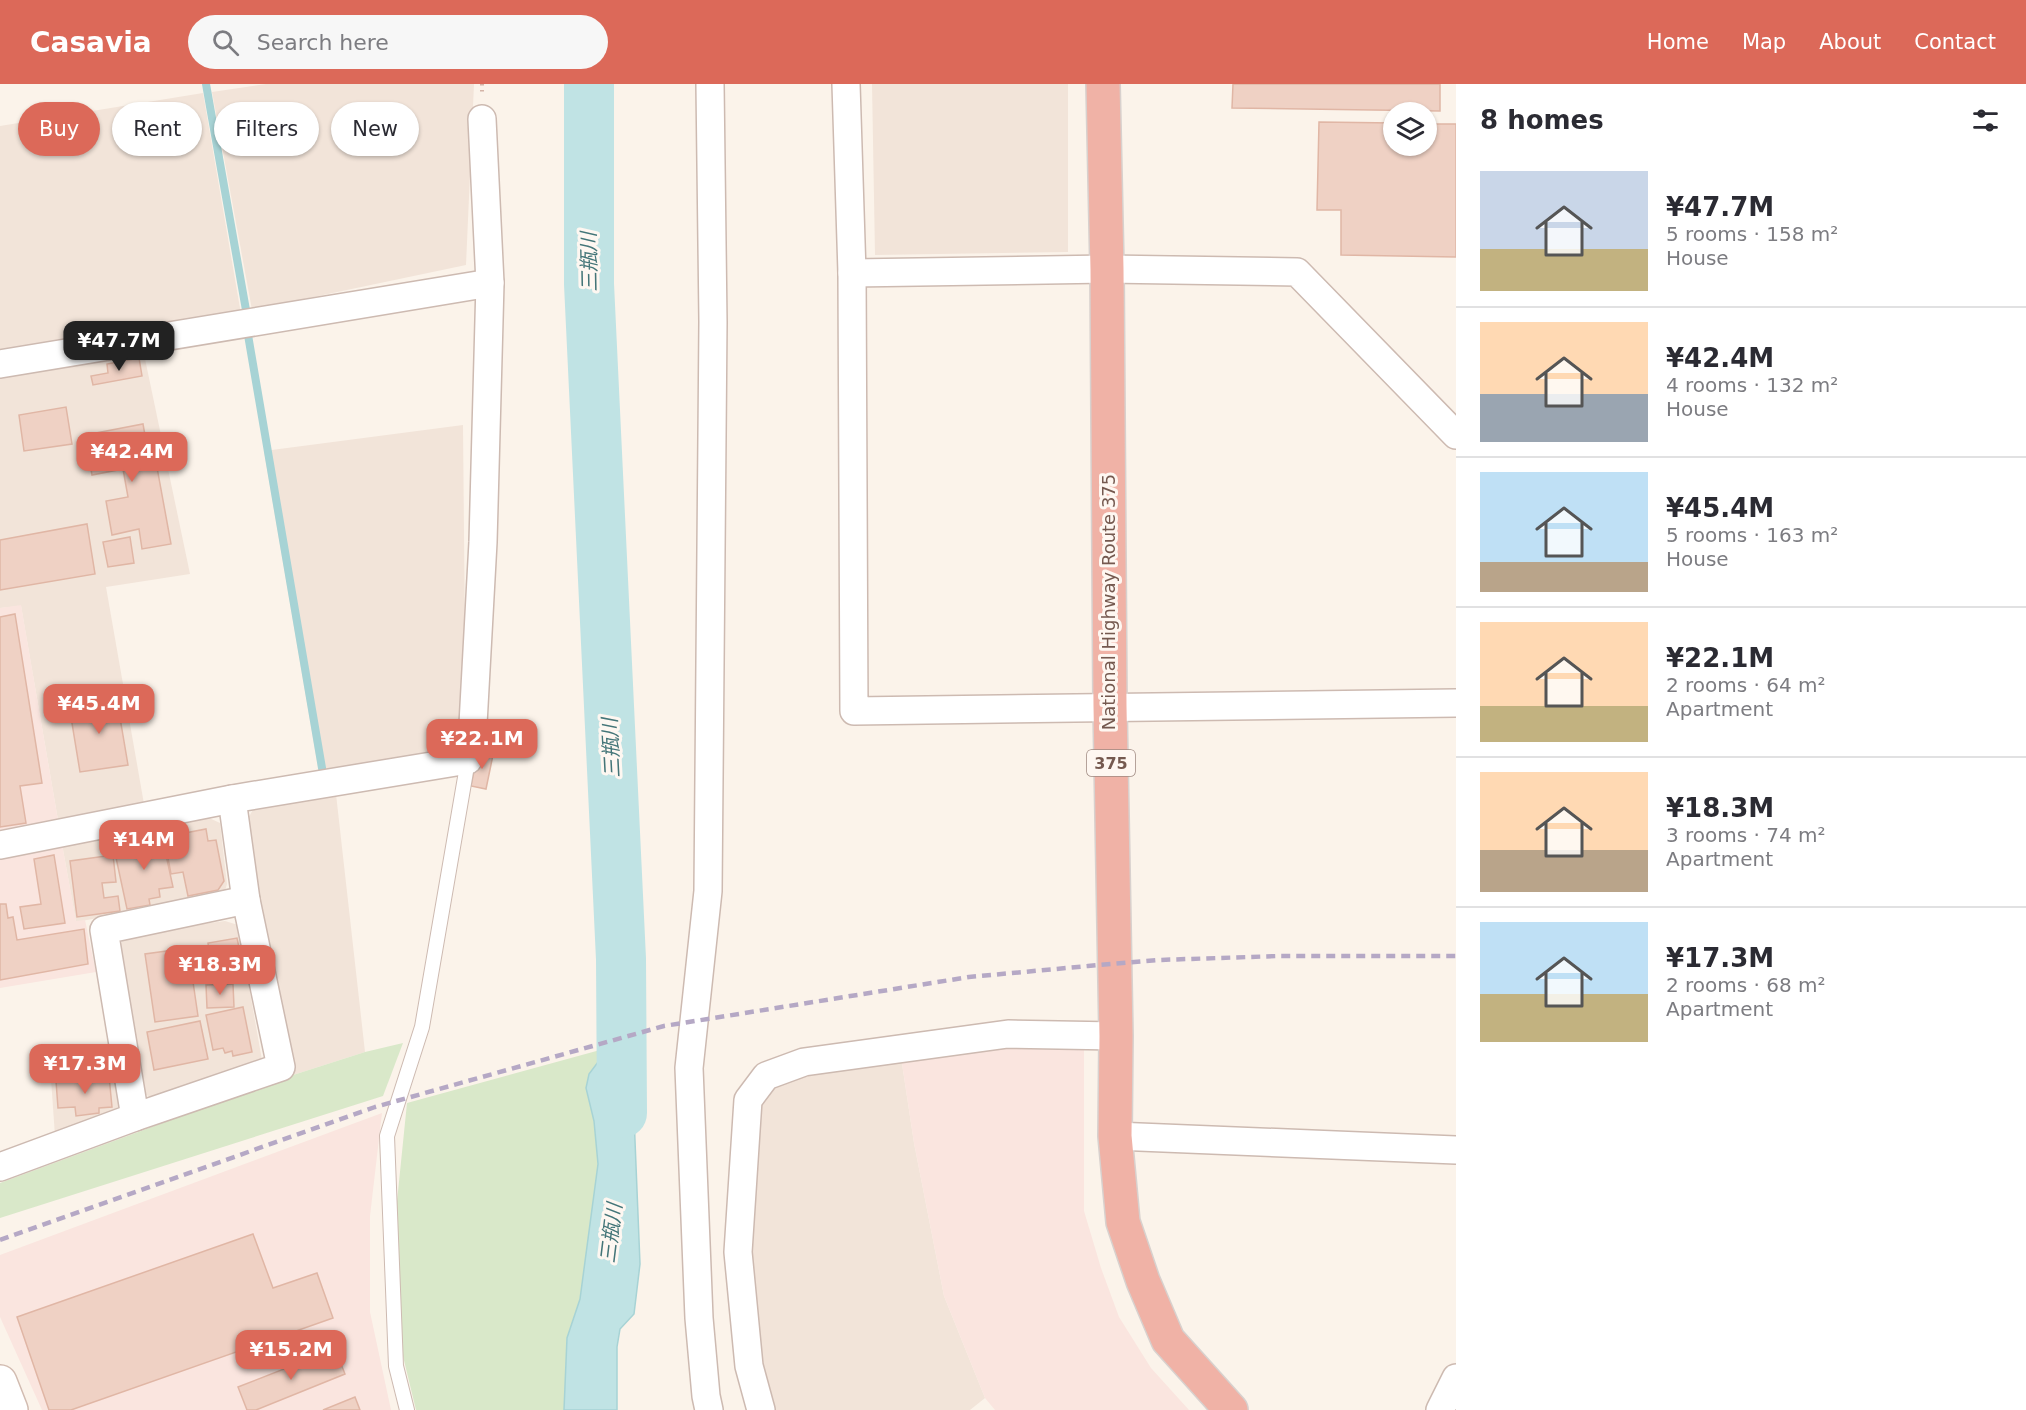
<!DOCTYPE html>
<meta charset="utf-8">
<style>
:root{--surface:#fff;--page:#f7f7f7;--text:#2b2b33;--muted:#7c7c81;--line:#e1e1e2;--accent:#dc6959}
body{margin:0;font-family:"DejaVu Sans","Noto Sans JP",sans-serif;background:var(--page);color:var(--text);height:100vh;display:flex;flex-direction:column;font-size:22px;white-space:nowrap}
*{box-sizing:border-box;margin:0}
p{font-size:20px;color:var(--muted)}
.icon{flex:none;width:33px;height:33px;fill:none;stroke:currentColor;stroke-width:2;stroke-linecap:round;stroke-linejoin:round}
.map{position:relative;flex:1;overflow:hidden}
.drawer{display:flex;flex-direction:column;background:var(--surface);width:570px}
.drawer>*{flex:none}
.hud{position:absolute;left:18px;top:18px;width:570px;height:54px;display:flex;gap:12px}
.tools{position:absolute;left:1383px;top:18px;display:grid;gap:12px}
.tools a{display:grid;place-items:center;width:54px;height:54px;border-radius:50%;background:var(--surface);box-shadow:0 2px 4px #0004;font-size:30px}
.price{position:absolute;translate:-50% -51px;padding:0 14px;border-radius:12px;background:var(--accent);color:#fff;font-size:20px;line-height:39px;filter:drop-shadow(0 2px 3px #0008)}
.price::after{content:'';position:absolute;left:50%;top:36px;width:18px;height:14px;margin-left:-9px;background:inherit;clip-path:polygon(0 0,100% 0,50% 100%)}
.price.on{background:#222;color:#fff}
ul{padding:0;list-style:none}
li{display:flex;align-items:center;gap:18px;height:150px;padding:0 24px}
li+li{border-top:2px solid var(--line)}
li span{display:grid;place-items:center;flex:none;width:168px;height:120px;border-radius:0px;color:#555}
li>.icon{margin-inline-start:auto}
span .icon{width:72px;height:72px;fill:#fffc;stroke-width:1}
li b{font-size:26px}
h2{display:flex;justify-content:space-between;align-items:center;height:72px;padding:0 24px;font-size:26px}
.chip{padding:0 21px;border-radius:27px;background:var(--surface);box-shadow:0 2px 4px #0004;font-size:21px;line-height:54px}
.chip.on{background:var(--accent);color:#fff}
header{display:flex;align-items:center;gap:36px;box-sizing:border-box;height:84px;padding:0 30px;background:var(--accent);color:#fff}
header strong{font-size:28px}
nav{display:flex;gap:33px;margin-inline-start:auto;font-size:21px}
.search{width:420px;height:54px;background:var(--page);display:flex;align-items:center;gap:15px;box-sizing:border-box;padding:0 21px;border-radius:33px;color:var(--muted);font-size:22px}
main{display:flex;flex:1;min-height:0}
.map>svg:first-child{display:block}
.residential{fill:#f2e4d9}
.commercial{fill:#fae5df}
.green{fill:#d9e8c9}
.water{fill:#c0e3e4;stroke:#a7d3d5;stroke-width:1.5}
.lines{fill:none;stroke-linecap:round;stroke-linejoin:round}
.stream{stroke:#a7d3d5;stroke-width:8}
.river{stroke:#c0e3e4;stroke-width:50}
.building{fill:#efd1c4;stroke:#e0b6a5;stroke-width:1.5}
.lane-casing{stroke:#cdbab1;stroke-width:16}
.street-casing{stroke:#cdbab1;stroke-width:30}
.secondary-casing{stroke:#d2bcb1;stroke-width:36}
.highway-casing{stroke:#d8d1ce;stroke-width:36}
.path{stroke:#d4b4a7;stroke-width:4;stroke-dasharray:1.5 4.5;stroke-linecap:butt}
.lane{stroke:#fff;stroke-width:14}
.street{stroke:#fff;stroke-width:27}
.secondary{stroke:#fff;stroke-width:33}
.highway{stroke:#f0b2a6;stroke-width:33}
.rail{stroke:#b5a8c5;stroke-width:4.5;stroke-dasharray:9 6;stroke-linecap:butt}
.labels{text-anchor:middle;stroke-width:6;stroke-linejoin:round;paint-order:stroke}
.shield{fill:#fef7f1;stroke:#9e8880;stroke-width:1.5}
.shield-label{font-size:16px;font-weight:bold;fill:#75594f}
.street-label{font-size:18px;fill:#75594f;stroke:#fef7f1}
.water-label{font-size:20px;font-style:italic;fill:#437578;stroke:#fef7f1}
</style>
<header>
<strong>Casavia</strong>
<div class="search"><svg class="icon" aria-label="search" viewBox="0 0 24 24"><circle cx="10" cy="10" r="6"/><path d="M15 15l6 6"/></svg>Search here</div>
<nav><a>Home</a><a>Map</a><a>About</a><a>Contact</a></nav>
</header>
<main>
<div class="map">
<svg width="1456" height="1326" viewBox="0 0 1456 1326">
<rect width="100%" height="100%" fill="#fbf3ea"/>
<!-- residential -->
<g class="residential">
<polygon points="266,0 474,0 466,181 252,226 212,8"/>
<polygon points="872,0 1068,0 1068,168 875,171"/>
<polygon points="203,9 241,230 0,270 0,42"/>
<polygon points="144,270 190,490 106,503 144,720 58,736 21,522 0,524 0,293"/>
<polygon points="463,341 466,664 319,689 264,367"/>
<polygon points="336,710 365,968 290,992 246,738 255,722"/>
<polygon points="207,733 220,739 227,800 224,811 76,838 62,760"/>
<polygon points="225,837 238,841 262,976 157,1016 142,1009 118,867 125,850"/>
<polygon points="901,973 914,1059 944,1212 985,1314 970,1326 769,1326 745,1166 760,1012 777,996"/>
<polygon points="114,987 120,1019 114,1030 55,1052 51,995"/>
</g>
<!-- commercial -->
<g class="commercial">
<polygon points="21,521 58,736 0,746 0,524"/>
<polygon points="62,760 76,837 85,836 96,888 0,904 0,771"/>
<polygon points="1040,959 1084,964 1084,1127 1101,1184 1119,1233 1151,1284 1189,1326 995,1326 985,1314 944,1212 914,1059 901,973"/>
<polygon points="382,1029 370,1132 370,1228 391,1326 42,1326 0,1233 0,1171"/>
</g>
<!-- green -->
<g class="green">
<polygon points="403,959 383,1012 0,1134 0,1099 290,992 365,968"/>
<polygon points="611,963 609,973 598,978 586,1004 594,1037 598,1080 580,1215 567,1254 564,1326 416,1326 401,1264 395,1137 407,1019"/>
</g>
<!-- water -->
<polygon class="water" points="631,958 640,1180 634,1230 620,1245 617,1263 617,1326 564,1326 567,1254 580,1215 598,1080 594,1037 586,1004 589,990 598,978 609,973 611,963"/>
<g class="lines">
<!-- stream -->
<g class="stream">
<polyline points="206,0 246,226"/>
<polyline points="248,251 322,684"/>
</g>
<!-- river -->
<polyline class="river" points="589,0 589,200 621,875 622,1029"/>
</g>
<!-- building -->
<g class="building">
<polygon points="1233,0 1440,0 1440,27 1232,24"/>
<polygon points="1319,38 1394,39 1394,62 1426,62 1426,40 1456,40 1456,173 1341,171 1341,126 1317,126"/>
<polygon points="139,274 142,292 93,301 91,292 108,289 107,280"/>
<polygon points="66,323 72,360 24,367 19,331"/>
<polygon points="143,340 146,357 152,356 171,460 142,465 139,445 112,451 106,417 128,413 123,385 92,391 85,351"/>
<polygon points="87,440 95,490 0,506 0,456"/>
<polygon points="130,453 134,479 108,483 103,458"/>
<polygon points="15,530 42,699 20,702 26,739 0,743 0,533"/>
<polygon points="116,610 128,681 80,688 70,627 88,624 87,614"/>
<polygon points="478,668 493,671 486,705 471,702"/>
<polygon points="206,745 208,757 216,756 224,797 218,806 188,812 183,788 171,790 164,753"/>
<polygon points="161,748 173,803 159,805 160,813 149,815 150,821 127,825 115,769 136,764 134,754"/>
<polygon points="54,771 65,839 24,845 20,823 41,820 34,775"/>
<polygon points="113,771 116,798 102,799 104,814 118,812 120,827 77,833 70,777"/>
<polygon points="0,820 6,820 8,834 13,833 17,856 84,845 88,880 0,896"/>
<polygon points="237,854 244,887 201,895 196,869 209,867 208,859"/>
<polygon points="188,864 198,932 155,938 145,870"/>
<polygon points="233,900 234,923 207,924 206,901"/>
<polygon points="243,923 252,968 233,972 232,967 225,969 223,964 213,966 206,931"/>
<polygon points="200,937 208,975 154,986 147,948"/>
<polygon points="109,992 112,1023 99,1024 99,1029 76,1032 75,1023 58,1024 56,997"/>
<polygon points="253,1150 273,1204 317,1189 333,1234 71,1326 49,1326 17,1233"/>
<polygon points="335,1265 345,1290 256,1326 247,1326 238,1303"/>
<polygon points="355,1313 360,1326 323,1326"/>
</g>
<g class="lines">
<!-- lane casing -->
<g class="lane-casing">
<polyline id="lane" points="407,1326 396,1282 387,1052 422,943 468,676"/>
</g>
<!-- street casing -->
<g class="street-casing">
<g id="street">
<polyline points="846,0 852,189 854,627 1456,619"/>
<polyline points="852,189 1107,185 1297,188 1456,351"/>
<polyline points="0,280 490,199"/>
<polyline points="0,761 232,715 468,676 473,640 483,458 490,199 482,35"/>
<polyline points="135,1033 104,846 246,816"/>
<polyline points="1115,1052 1456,1066"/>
<polyline points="0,1083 135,1033 281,983 246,816 232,715"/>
<polyline points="709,1326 706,1312 699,1234 689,984 708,807 713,238 710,0"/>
<polyline points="761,1326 749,1282 738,1168 748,1016 766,992 804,978 1008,950 1116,952"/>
<polyline points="1440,1326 1456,1294"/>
</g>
</g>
<!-- secondary casing -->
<g class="secondary-casing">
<polyline id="secondary" points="0,1298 11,1326"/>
</g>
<!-- highway casing -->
<g class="highway-casing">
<polyline id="highway" points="1103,0 1107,185 1110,622 1116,952 1115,1052 1123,1138 1143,1197 1168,1256 1231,1326"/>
</g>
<!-- path -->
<polyline class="path" points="482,0 482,11"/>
<!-- lane -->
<use href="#lane" class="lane"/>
<!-- street -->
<use href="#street" class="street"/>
<!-- secondary -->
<use href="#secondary" class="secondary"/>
<!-- highway -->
<use href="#highway" class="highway"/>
<!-- rail -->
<polyline class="rail" points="0,1156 375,1023 664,942 969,893 1088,882 1159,876 1279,872 1456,872"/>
</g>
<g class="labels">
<!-- shield labels -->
<rect class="shield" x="1087" y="666" width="48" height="26" rx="4.5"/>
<g class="shield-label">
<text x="1111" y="685">375</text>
</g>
<!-- street labels -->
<g class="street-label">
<text transform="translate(1109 518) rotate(-90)" y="6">National Highway Route 375</text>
</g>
<!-- water labels -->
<g class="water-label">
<text transform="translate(589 178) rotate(-91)" y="7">三瓶川</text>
<text transform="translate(611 664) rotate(-93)" y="7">三瓶川</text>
<text transform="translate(611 1149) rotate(-83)" y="7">三瓶川</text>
</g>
</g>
</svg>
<div class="tools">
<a><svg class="icon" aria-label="layers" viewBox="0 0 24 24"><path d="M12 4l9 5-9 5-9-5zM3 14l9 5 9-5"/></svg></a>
</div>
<b class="price on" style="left:119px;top:288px">¥47.7M</b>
<b class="price" style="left:132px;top:399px">¥42.4M</b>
<b class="price" style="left:99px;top:651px">¥45.4M</b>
<b class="price" style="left:482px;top:686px">¥22.1M</b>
<b class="price" style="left:144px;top:787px">¥14M</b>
<b class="price" style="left:220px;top:912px">¥18.3M</b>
<b class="price" style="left:85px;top:1011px">¥17.3M</b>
<b class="price" style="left:291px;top:1297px">¥15.2M</b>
<div class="hud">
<a class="chip on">Buy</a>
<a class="chip">Rent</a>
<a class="chip">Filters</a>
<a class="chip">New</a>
</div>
</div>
<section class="drawer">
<h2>8 homes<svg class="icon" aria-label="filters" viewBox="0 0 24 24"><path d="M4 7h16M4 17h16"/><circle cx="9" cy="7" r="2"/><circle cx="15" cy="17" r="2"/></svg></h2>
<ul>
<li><span style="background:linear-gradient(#c9d6e8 65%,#c2b280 0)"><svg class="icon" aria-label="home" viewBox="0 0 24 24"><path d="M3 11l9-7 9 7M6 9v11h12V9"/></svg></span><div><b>¥47.7M</b><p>5 rooms · 158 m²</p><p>House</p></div></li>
<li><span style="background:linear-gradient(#ffd9b3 60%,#9aa5b1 0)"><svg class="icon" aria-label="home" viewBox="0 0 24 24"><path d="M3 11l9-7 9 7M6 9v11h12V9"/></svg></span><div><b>¥42.4M</b><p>4 rooms · 132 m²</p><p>House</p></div></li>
<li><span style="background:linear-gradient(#bfe0f5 75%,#b9a48a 0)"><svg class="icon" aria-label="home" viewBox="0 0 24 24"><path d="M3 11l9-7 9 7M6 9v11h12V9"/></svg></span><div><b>¥45.4M</b><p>5 rooms · 163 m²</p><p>House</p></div></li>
<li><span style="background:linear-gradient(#ffd9b3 70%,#c2b280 0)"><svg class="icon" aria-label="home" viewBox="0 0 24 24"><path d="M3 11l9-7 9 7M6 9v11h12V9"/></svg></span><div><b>¥22.1M</b><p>2 rooms · 64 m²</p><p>Apartment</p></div></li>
<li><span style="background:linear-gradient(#ffd9b3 65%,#b9a48a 0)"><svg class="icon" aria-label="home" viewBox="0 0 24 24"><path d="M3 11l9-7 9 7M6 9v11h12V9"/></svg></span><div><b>¥18.3M</b><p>3 rooms · 74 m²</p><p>Apartment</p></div></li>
<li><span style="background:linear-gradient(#bfe0f5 60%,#c2b280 0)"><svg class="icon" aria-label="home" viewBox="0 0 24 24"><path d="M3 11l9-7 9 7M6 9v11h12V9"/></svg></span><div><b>¥17.3M</b><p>2 rooms · 68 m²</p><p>Apartment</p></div></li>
</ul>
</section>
</main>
